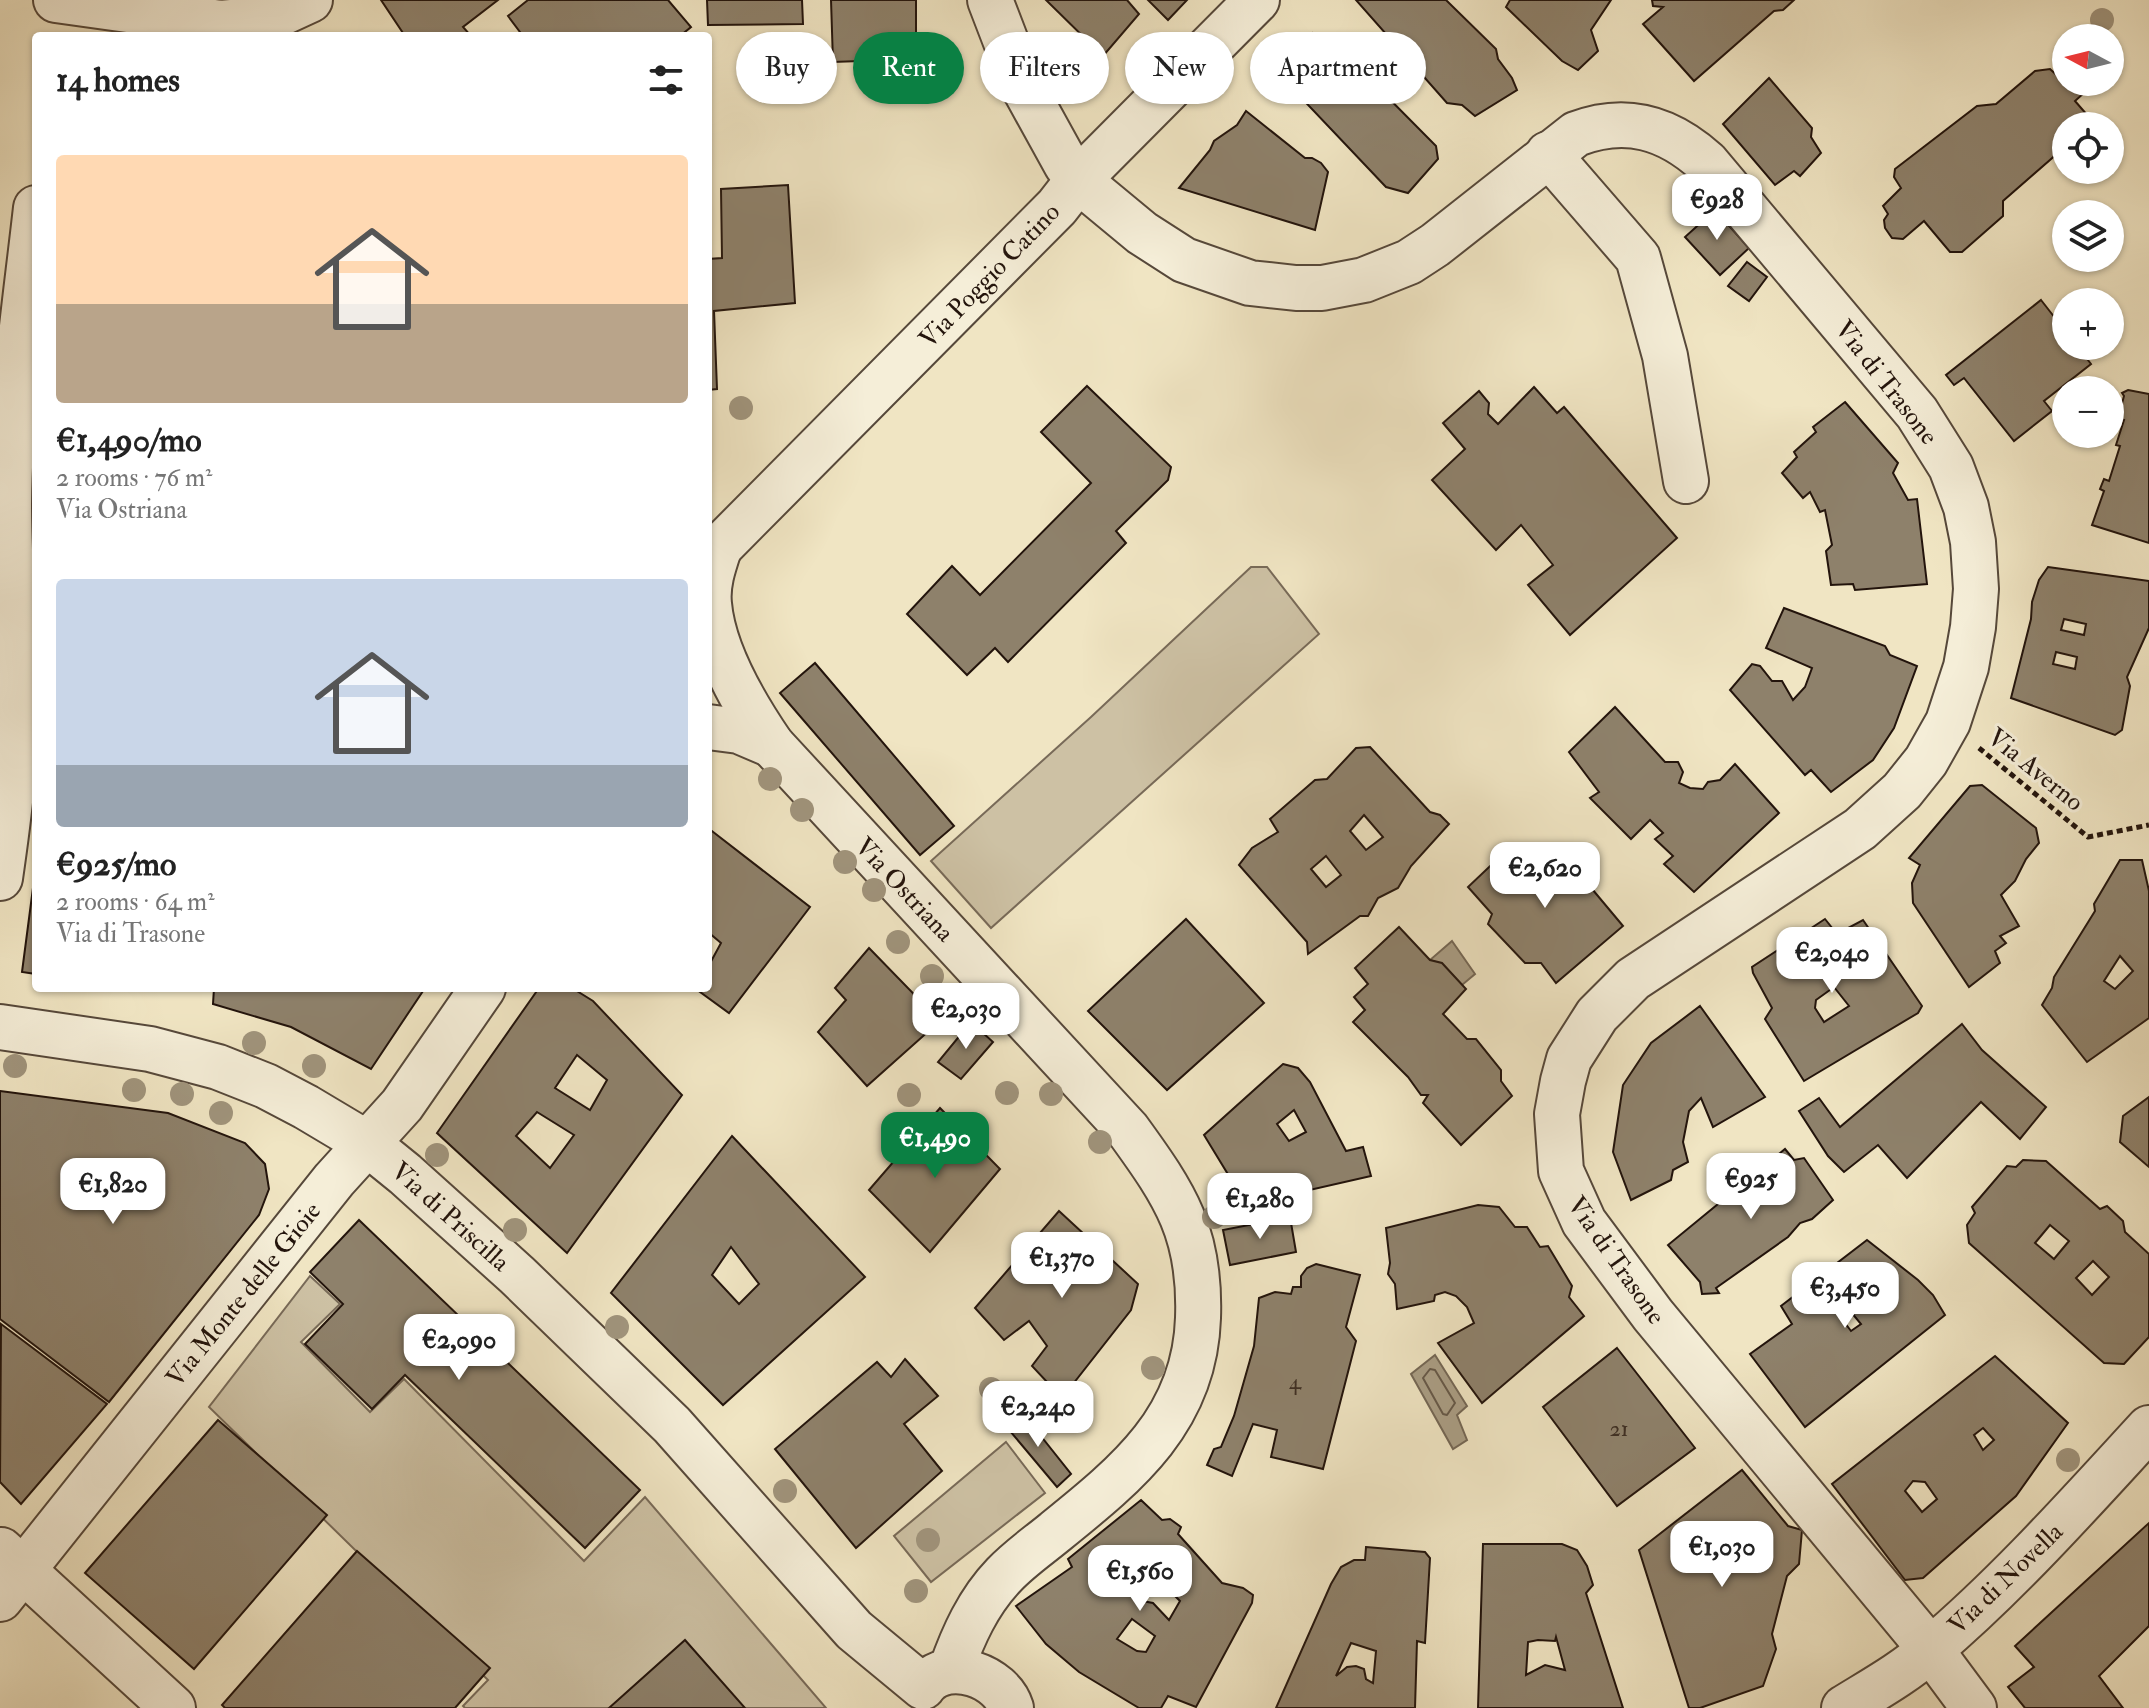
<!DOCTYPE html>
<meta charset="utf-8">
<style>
:root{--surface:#fff;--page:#f2f2f2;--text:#222;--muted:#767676;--accent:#0b8043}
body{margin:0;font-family:"IM FELL Double Pica",serif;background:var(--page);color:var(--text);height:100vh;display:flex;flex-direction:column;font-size:30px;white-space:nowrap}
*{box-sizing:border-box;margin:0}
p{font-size:26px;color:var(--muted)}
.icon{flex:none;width:44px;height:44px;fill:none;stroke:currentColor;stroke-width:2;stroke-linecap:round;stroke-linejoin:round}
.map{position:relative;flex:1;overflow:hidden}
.drawer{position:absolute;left:32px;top:32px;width:680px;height:960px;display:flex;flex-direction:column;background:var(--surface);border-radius:8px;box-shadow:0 2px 6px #0004}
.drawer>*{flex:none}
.top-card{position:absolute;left:736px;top:32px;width:760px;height:72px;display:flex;gap:16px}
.needle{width:52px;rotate:277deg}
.buttons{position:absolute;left:2052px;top:24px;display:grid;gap:16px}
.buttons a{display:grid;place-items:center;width:72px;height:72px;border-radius:50%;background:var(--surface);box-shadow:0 2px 6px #0004;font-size:40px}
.price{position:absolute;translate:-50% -68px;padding:0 18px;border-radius:16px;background:#fff;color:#222;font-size:26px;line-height:52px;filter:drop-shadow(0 2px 4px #0008)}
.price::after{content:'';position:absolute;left:50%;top:48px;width:24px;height:18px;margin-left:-12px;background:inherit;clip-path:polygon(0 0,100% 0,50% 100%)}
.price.selected{background:var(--accent);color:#fff}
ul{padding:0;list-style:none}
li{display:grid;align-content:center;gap:16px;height:424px;padding:0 24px}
li span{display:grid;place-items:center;height:248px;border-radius:8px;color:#555}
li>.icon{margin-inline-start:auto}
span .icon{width:144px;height:144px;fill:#fffc;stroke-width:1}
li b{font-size:34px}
h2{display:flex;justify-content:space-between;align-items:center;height:96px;padding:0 24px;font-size:34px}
.tag{padding:0 28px;border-radius:36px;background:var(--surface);box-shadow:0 2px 6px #0004;font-size:28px;line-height:72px}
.tag.selected{background:var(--accent);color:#fff}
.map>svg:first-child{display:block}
.green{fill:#cdc1a4;stroke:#786a58;stroke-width:2}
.water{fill:#aa9e85;stroke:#746755;stroke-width:2}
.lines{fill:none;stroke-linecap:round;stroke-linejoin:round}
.shore{stroke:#665948;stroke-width:2}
.building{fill:#8e816b;stroke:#23140c;stroke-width:2;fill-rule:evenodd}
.minor-casing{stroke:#56483a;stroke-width:48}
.path{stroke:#23140c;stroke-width:5;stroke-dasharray:6 4;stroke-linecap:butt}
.minor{stroke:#f5eed8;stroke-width:44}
.tree{fill:#a0947c}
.labels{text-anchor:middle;stroke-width:6;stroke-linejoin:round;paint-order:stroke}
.number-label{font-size:22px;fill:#3e2f24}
.street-label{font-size:26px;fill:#23140c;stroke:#f5eed8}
</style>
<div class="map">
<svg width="2149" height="1708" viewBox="0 0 2149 1708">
<rect width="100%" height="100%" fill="#f0e5c3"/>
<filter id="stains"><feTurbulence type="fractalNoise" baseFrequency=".0025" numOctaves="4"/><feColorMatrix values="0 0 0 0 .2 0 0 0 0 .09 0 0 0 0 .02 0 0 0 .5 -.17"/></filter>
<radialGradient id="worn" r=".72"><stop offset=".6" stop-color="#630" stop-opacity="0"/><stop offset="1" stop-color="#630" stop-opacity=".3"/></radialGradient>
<!-- green -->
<g class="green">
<polygon points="1251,567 1267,567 1319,634 991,928 931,861 1091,717"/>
<polygon points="310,1276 340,1304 301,1342 370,1412 404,1379 584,1561 645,1497 826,1708 465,1708 463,1706 488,1680 209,1407"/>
<polygon points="1006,1442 1045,1493 931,1582 894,1536"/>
</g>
<!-- water -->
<g class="water">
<polygon points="1452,941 1475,974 1462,985 1442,964 1430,960"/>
<polygon points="1435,1355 1467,1406 1457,1415 1467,1440 1453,1449 1411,1374"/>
</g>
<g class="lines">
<!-- shore -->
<polygon class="shore" points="1430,1369 1435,1370 1455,1403 1447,1415 1443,1414 1423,1378"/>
</g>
<!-- building -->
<g class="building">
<polygon points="381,0 498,0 463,27 471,36 405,36"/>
<polygon points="528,0 668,0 691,27 680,36 523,36 508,16"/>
<polygon points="707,0 802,0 803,24 708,25"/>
<polygon points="831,0 916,0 916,59 833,62"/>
<polygon points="1046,0 1127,0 1139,14 1103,56"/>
<polygon points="1148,0 1187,0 1168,20"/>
<polygon points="1356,0 1446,0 1496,49 1498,59 1512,78 1517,90 1475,116 1462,105 1447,103"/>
<polygon points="1510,0 1611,0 1591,30 1598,51 1578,70 1562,61 1506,7"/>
<polygon points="1652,0 1794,0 1783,10 1774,11 1694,81 1643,24 1663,7 1653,6"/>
<polygon points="1313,33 1328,37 1436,146 1438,159 1408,193 1386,187 1291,87 1281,69"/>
<polygon points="2050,69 2062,80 2066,77 2066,82 2096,82 2075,101 2088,116 2095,116 2094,122 2089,126 2066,126 2066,146 2003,201 2003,216 1962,252 1950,252 1924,221 1903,239 1892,238 1885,228 1884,220 1888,214 1883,206 1901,188 1894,177 1895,169 1977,106 1996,104 2035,71"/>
<polygon points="1769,78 1812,128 1811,137 1821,153 1800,176 1794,171 1775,185 1723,124"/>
<polygon points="1246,111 1305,158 1312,158 1321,163 1328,172 1315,230 1179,188 1210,150 1214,141 1237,125"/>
<polygon points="788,185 795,303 714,311 717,389 708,390 708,259 722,258 721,189"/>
<polygon points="1715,210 1749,248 1720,275 1685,237"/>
<polygon points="1747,262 1767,277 1749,301 1728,286"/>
<polygon points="2041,300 2066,332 2066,346 2077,346 2091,364 2044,401 2052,411 2014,441 1964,378 1954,385 1946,375"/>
<polygon points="1087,386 1171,467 1168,480 1116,531 1126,543 1008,662 995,648 967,675 907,614 952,566 980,595 1091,483 1041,432"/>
<polygon points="1534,387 1557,413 1564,407 1677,538 1570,635 1528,585 1553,565 1521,525 1496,550 1432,480 1465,449 1443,423 1479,391 1489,403 1488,414 1498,424"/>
<polygon points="2128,390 2149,394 2149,543 2092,525 2104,491 2100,489 2104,479 2109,481 2120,446 2116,445 2124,420 2118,418 2124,396 2122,393"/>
<polygon points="1845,402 1898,463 1893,473 1908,500 1917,499 1927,584 1855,590 1853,584 1831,585 1826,551 1832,545 1825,510 1820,512 1810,492 1803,498 1782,473 1797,457 1794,452 1816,432 1813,427"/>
<path d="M2048,567l101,14v47l-22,49 3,9 -8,44 -7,5 -104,-37 20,-79 1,-17 7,-22zM2064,619l22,5 -2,11 -23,-5zM2056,652l21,5 -2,12 -22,-5z"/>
<polygon points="1784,608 1885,646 1890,655 1917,666 1894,728 1873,760 1831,792 1811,770 1805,775 1730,690 1752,664 1760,666 1772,681 1782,681 1793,700 1805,687 1812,668 1766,648"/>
<polygon points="815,663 954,826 920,855 780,693"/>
<polygon points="1615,707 1665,762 1678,762 1683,772 1679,783 1690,788 1703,789 1708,782 1720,780 1735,764 1779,813 1694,892 1664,864 1673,856 1655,839 1663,833 1650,820 1631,839 1590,798 1599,792 1569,752"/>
<path d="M1370,747l60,65 10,3 9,9 -38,42 -13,22 -20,10 -10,18h-8l-52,38 -1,-12 -68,-77 13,-17 26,-16 -8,-13 45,-39 12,-1 29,-31zM1364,815l19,22 -17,13 -16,-19zM1326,856l15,19 -15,12 -15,-18z"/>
<polygon points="1982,785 2036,828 2039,843 2026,859 2015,881 2001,895 2019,926 2000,936 2006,943 1995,951 2000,963 1969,987 1913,903 1912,883 1920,865 1909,858 1970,786"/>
<polygon points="708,828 810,907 729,1013 696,989 708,988 708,967 721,943 708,932"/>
<polygon points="1542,846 1557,847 1623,926 1556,983 1541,963 1525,963 1488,924 1492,914 1468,887 1506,851 1516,852 1527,860"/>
<path d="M2120,860h22l7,31v127l-62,44 -45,-57 10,-17 2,-11 41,-66 -1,-7zM2120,956l13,15 -18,18 -11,-8z"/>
<polygon points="36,865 36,974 22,972"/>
<polygon points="1186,919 1264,1003 1167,1090 1088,1011"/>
<path d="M1825,919l12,15 26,-14 59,86 -4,7 -114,68 -39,-62 7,-11 -19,-35 -1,-6zM1834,987l15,19 -25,16 -9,-14 1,-8z"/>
<polygon points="1399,927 1430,960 1442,963 1466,989 1443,1014 1467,1039 1476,1039 1501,1070 1501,1081 1512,1096 1461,1145 1423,1103 1428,1095 1421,1095 1408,1077 1353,1022 1365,1010 1354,997 1368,984 1355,968"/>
<polygon points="869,948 940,1021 867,1086 818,1032 846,1000 835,988"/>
<polygon points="214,988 425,988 371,1069 291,1027 213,1004"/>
<path d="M539,988h33l21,13 89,94 -115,158 -130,-120zM577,1055l30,25 -17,30 -35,-22zM537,1112l37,23 -24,33 -34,-32z"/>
<polygon points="1700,1006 1765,1097 1713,1127 1701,1098 1689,1111 1683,1142 1688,1162 1673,1170 1671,1180 1631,1200 1613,1152 1623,1085 1651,1043"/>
<polygon points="971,1022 993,1042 961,1079 938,1062"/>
<polygon points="1962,1024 1982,1050 2046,1107 2020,1139 1981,1102 1907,1178 1878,1145 1844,1172 1828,1156 1799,1111 1819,1098 1840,1127"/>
<path d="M1283,1064l15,4 12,14 36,69 17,-4 8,29 -132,30 -10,-30 -25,-41zM1294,1110l12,22 -17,9 -12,-17z"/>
<polygon points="0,1091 168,1113 245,1143 265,1164 269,1189 259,1215 109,1402 0,1319"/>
<polygon points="2149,1097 2149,1167 2120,1142 2123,1116"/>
<polygon points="940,1108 1000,1169 930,1252 869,1190"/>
<path d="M732,1136l133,141 -142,128 -112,-112zM731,1247l28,37 -20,20 -27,-29z"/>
<polygon points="1785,1149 1794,1160 1804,1158 1833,1200 1812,1219 1800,1223 1788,1237 1716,1288 1719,1293 1702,1294 1700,1282 1668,1245"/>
<path d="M2023,1160l23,1 54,48 7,-3 16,15 2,11 24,22v83l-25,27 -20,-1 -135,-120 -2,-18 8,-12 -3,-6 35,-41 9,1zM2050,1225l19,16 -15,18 -19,-16zM2093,1261l16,16 -17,18 -16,-17z"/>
<polygon points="1478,1205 1499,1207 1515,1227 1527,1227 1540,1247 1548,1246 1572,1286 1569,1297 1584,1316 1482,1403 1438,1343 1474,1323 1467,1307 1456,1296 1445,1292 1435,1295 1434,1301 1397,1309 1395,1284 1388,1274 1390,1263 1386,1228"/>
<polygon points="1059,1211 1138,1284 1131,1310 1062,1398 1032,1366 1047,1346 1029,1321 1004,1340 975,1308"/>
<polygon points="1290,1217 1296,1252 1230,1265 1223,1230"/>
<polygon points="359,1220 640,1490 585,1548 405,1375 372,1409 305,1344 343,1304 310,1272"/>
<path d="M1867,1240l51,40 15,15 12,20 -140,112 -55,-73 42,-30 -11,-18zM1851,1312l10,12 -10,7 -9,-12z"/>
<polygon points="1316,1264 1360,1275 1346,1327 1356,1341 1323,1469 1271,1457 1277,1430 1253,1424 1232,1476 1207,1465 1214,1449 1221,1447 1234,1416 1254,1346 1259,1298 1275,1292 1291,1294 1293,1287 1301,1287 1301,1276 1307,1268"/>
<polygon points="1,1324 107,1404 21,1504 0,1482"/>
<polygon points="1617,1348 1695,1448 1617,1506 1543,1407"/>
<path d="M1995,1356l73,67 -52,73 -93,82 -18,2 -73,-96zM1983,1428l11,12 -11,10 -9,-15zM1913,1481l12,1 12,17 -15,13 -17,-21z"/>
<polygon points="905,1359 938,1396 904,1424 942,1471 856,1548 775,1449 877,1362 891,1377"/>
<polygon points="1021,1411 1071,1474 1057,1487 1005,1425"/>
<polygon points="218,1420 327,1515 194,1669 85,1573"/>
<polygon points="1742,1470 1788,1526 1802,1530 1799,1564 1787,1576 1772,1634 1776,1649 1763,1686 1700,1708 1689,1708 1639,1550"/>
<path d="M1141,1500l21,20 8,-1 11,8 -3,7 44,49 21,5 10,7 -1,8 -56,104 -28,-11 -7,12h-22l-60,-36 -33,-28 -30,-38 56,-39 -4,-8zM1156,1577l24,24 -11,19 -16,-17 -16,-3 -4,-4zM1132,1619l23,17 -9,16 -9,-1 -20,-12z"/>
<polygon points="2149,1523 2149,1626 2099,1676 2123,1708 2025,1708 2008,1687 2034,1667 2015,1646"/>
<path d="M1483,1544h79l15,6 10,16 6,19 -7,8 37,115h-145zM1556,1637l9,33 -20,-5 -19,10 2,-33 10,-2 17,1z"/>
<path d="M1366,1547l59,5 5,6 -5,85 -8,-2 -2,67h-139l55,-124 10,-17 13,-7h11zM1351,1643l25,8 -3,32 -7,-4 -2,-10 -8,-3 -9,1 -11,9z"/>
<polygon points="357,1551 490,1668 455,1708 225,1708 222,1705"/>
<polygon points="685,1640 745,1708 609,1708"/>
</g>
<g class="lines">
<!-- minor casing -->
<g class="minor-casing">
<g id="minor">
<polyline points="56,0 221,23 241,36"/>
<path d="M990,0l33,86 43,78 12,16 64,53 42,27 66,23 46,5h26l42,-8 45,-18 26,-17 141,-111c50,-19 91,-7 130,28l211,251 34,54 15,40 7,35 3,47 -3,38 -7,40 -18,55 -22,39 -24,30 -42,38 -227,150 -36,36 -28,44 -6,22 -6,33 4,57 23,51 69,93 278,335 43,58"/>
<polyline points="221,23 271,18 310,0"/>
<polyline points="1548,154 1638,258 1665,356 1686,481"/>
<path d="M719,549c-6,18 -12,36 -10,55 4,47 37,103 63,141l356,385c48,66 73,104 70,188 -3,101 -70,155 -143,214 -17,14 -36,27 -51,43 -26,27 -41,61 -53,95"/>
<polyline points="708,559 1057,207 1078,180 1257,0"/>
<polyline points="708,727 739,731 772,745"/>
<path d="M0,878c9,-62 17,-124 16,-187 -1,-62 -7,-125 -7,-187 1,-99 16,-198 27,-296"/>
<polyline points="0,1027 150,1049 218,1067 266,1086 306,1107 368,1144 405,1174 517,1275 672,1425 854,1630 923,1687"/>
<polyline points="1,1550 173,1708"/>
<polyline points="0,1599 334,1180 402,1105 483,988"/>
<path d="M926,1683c24,-25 75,-7 85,25"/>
<path d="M1844,1708c29,-18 60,-35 86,-58 79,-67 149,-146 219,-222"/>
</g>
</g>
<!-- path -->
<polyline class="path" points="1979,748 2088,837 2149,825"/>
<!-- minor -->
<use href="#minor" class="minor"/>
</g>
<!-- trees -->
<g class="tree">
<circle cx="2102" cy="20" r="12"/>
<circle cx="741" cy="408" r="12"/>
<circle cx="770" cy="779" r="12"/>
<circle cx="802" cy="810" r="12"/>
<circle cx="845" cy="862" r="12"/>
<circle cx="874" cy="890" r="12"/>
<circle cx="898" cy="942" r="12"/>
<circle cx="932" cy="976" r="12"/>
<circle cx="254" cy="1043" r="12"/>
<circle cx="15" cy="1066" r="12"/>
<circle cx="314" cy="1066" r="12"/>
<circle cx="134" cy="1090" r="12"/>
<circle cx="1007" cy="1093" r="12"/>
<circle cx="182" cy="1094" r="12"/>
<circle cx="1051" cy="1094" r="12"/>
<circle cx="909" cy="1095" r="12"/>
<circle cx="221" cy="1113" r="12"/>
<circle cx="1100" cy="1142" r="12"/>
<circle cx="437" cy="1155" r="12"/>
<circle cx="1214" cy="1217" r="12"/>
<circle cx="515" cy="1230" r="12"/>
<circle cx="617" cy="1327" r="12"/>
<circle cx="1153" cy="1368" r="12"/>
<circle cx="991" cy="1389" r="12"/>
<circle cx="2068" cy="1460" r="12"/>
<circle cx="785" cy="1491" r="12"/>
<circle cx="928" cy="1540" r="12"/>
<circle cx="916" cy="1591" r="12"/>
</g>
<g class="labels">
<!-- number labels -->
<g class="number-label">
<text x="1295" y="1389">4</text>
<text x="1619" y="1436">21</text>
</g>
<!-- street labels -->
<g class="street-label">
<text transform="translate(989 275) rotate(-46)" y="9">Via Poggio Catino</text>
<text transform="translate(1887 382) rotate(52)" y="9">Via di Trasone</text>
<text transform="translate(2036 769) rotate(39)" y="9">Via Averno</text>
<text transform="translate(905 889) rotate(47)" y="9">Via Ostriana</text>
<text transform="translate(451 1216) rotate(42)" y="9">Via di Priscilla</text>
<text transform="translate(1617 1260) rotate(55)" y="9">Via di Trasone</text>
<text transform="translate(243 1294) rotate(-51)" y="9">Via Monte delle Gioie</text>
<text transform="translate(2005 1578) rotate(-44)" y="9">Via di Novella</text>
</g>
</g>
<rect width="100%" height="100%" filter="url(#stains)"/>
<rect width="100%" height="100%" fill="url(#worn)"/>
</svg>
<div class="buttons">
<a><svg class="needle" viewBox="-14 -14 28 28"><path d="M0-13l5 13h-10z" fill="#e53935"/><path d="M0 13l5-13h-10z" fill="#767676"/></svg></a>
<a><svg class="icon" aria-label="locate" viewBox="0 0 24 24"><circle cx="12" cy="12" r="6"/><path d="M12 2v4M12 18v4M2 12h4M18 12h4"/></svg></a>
<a><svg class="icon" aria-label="layers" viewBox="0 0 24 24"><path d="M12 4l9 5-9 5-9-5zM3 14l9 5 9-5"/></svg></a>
<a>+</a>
<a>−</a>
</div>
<b class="price" style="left:1717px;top:242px">€928</b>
<b class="price" style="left:1545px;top:910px">€2,620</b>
<b class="price" style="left:1832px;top:995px">€2,040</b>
<b class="price" style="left:966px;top:1051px">€2,030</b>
<b class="price selected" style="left:935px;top:1180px">€1,490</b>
<b class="price" style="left:1751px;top:1221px">€925</b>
<b class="price" style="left:113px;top:1226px">€1,820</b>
<b class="price" style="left:1260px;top:1241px">€1,280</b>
<b class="price" style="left:1062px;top:1300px">€1,370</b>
<b class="price" style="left:1845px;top:1330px">€3,450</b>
<b class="price" style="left:459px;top:1382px">€2,090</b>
<b class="price" style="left:1038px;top:1449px">€2,240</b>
<b class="price" style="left:1722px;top:1589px">€1,030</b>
<b class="price" style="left:1140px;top:1613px">€1,560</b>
<div class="top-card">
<a class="tag">Buy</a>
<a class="tag selected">Rent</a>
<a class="tag">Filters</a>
<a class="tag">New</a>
<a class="tag">Apartment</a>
</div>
<section class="drawer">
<h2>14 homes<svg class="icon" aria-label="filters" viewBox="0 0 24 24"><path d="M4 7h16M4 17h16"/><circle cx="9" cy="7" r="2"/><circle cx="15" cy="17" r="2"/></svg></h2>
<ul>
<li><span style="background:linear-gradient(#ffd9b3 60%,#b9a48a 0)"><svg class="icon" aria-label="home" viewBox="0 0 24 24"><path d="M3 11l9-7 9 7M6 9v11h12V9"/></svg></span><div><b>€1,490/mo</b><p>2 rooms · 76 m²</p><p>Via Ostriana</p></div></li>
<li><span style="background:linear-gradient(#c9d6e8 75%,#9aa5b1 0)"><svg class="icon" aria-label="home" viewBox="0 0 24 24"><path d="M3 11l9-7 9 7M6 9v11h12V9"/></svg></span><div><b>€925/mo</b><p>2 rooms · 64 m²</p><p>Via di Trasone</p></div></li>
</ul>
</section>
</div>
